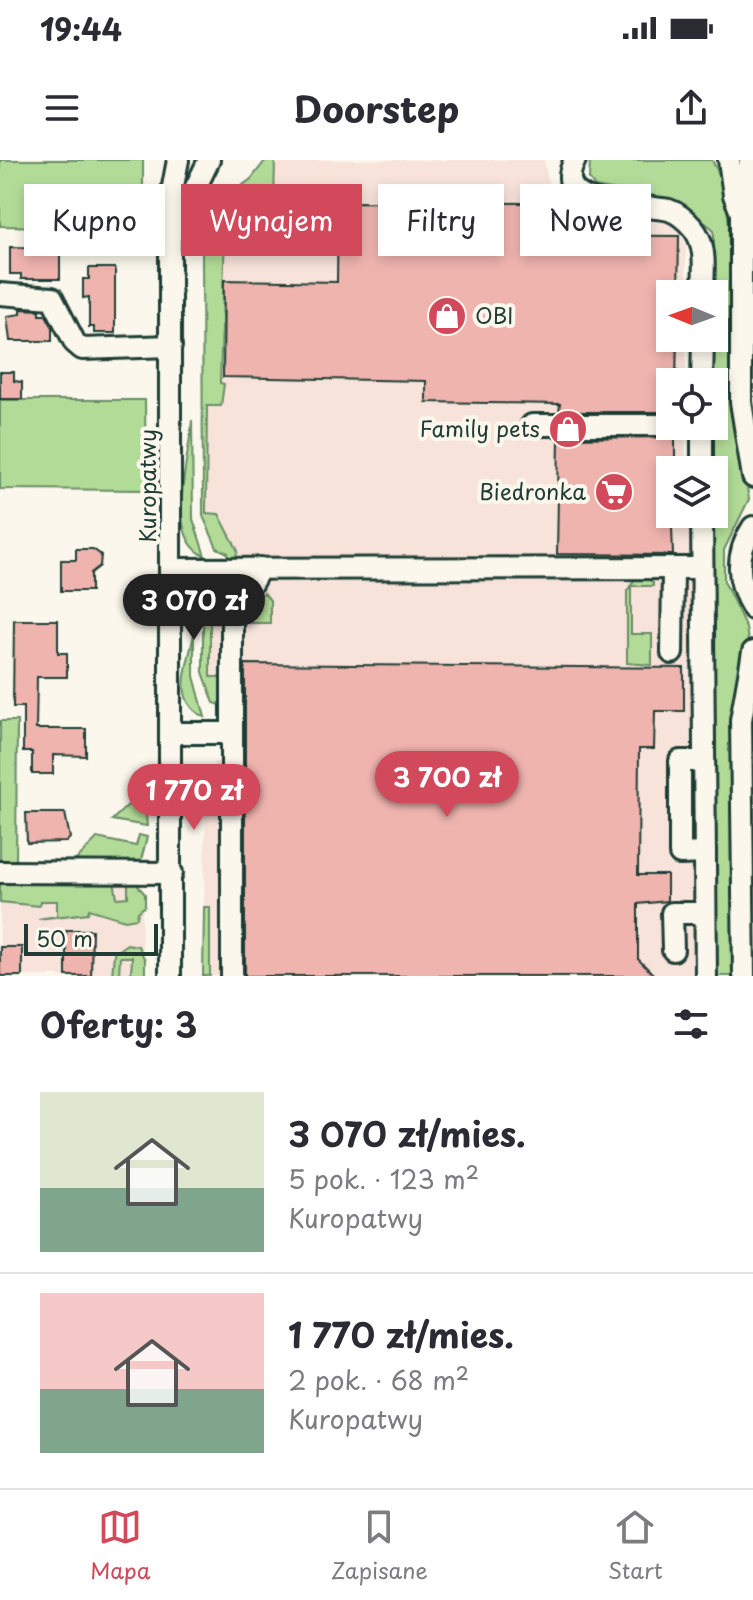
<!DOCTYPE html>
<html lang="pl">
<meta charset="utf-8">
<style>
:root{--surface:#fff;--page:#f7f7f7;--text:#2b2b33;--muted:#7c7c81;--line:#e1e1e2;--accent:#d1495b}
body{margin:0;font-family:"Playpen Sans",sans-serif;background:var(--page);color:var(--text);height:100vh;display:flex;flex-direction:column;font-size:30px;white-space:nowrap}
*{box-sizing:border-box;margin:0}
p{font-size:26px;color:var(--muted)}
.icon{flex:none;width:44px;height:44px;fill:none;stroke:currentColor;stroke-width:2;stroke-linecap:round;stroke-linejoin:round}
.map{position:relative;height:816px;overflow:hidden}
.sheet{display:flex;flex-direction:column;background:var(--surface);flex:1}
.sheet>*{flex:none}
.hud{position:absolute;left:24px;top:24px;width:706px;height:72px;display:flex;gap:16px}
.needle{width:52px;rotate:271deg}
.tools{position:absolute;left:656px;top:120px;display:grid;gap:16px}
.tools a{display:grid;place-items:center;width:72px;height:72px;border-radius:0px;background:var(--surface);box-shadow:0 4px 12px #0003;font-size:40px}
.scale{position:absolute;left:24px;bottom:20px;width:134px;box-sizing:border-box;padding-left:8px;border:4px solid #1f3d34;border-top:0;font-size:22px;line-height:28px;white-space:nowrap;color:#1f3d34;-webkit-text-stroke:6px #fbf7ec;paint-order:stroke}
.price{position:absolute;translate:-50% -68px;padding:0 18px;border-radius:28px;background:var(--accent);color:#fff;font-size:26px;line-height:52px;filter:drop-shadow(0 2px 4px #0008)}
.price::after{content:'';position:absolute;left:50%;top:48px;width:24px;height:18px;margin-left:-12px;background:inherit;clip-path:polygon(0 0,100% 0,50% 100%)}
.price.current{background:#222;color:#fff}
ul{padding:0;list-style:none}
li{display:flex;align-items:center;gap:24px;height:200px;padding:0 40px}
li+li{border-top:2px solid var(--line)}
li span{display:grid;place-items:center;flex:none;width:224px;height:160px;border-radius:0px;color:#555}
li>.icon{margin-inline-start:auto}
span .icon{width:96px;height:96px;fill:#fffc;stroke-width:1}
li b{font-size:34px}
h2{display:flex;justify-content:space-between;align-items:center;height:96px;padding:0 40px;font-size:34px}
.chip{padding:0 28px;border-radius:0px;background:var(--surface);box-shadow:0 4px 12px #0003;font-size:28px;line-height:72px}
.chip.current{background:var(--accent);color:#fff}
.status{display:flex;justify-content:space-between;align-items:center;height:56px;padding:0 40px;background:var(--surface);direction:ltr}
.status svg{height:22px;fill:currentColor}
header{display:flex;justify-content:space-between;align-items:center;height:104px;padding:0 40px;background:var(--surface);font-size:36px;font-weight:700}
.dock{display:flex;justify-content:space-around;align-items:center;height:112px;border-top:2px solid var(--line);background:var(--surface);font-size:22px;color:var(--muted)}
.dock a{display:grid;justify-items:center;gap:4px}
.dock .current{color:var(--accent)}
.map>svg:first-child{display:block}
.built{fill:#f8e3da}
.green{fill:#b2db98;stroke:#688c66;stroke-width:2}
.building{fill:#f0b4af;stroke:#1f3d34;stroke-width:2}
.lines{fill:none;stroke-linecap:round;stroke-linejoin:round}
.minor-casing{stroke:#1f3d34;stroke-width:26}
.minor{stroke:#fbf7ec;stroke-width:20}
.labels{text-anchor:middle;stroke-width:8;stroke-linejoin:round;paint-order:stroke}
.poi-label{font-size:22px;fill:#1f3d34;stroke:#fbf7ec;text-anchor:end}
.street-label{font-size:22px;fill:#1f3d34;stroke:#fbf7ec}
</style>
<div class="status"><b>19:44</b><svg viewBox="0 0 49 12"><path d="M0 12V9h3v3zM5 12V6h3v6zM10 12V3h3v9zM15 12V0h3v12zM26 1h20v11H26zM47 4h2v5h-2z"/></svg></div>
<header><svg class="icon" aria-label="menu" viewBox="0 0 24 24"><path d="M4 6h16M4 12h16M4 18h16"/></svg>Doorstep<svg class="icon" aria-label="share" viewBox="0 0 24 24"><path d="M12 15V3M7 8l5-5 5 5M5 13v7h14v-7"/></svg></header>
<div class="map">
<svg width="753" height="816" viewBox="0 0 753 816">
<rect width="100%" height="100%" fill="#fbf7ec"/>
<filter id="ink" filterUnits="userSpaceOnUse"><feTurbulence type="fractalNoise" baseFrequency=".0125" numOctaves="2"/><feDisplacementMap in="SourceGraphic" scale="16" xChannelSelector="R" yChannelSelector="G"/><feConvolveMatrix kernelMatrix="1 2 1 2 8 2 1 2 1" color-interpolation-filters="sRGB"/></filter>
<g filter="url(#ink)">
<!-- built -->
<g class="built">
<polygon points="266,0 544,0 551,35 560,47 574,57 669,63 681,75 686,84 686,134 670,134 670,178 686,178 686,222 670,222 670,266 685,266 685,310 670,310 670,354 692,354 694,368 714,371 713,816 203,816 206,625 214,603 223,599 223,546 214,543 204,515 203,465 216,428 228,423 228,393 217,388 203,356 202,88 209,51 255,16"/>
<polygon points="0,722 142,723 142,816 0,816"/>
</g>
<!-- green -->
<g class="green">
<polygon points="0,0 143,0 143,31 54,30 54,67 0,66"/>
<polygon points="275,0 274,44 226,44 220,223 224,224 221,246 207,246 206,353 219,354 238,391 235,398 228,399 228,393 217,388 203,356 202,88 211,49 251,19 265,1"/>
<polygon points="590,0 712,0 724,24 730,71 730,235 749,339 724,390 724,421 746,468 748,480 737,816 713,816 714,70 680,42 595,27 589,19"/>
<polygon points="0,240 145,240 146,330 0,329"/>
<path d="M192,260l1,99 12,37c-42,-19 -15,-100 -13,-136z"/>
<polygon points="228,418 240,426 224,463 210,463 210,517 224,517 224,546 214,543 203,512 203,465 216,428 228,423"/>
<polygon points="635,419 648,419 653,423 653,426 631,426 631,474 652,474 652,505 627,503 627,431"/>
<polygon points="264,433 270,440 270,463 243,463 257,437"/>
<path d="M194,473v43l11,41c-36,-16 -15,-56 -11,-84z"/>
<polygon points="0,561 17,561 16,703 0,703"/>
<polygon points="144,630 147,666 112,660"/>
<polygon points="139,675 147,677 140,704 71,705 97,678 136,686"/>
<polygon points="128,719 139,720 138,726 145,734 145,746 138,752 137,758 125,760 89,749 88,753 38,759 57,756 57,741 40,741 39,746 0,742 0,720 114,721 117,738 128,737"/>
<polygon points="204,747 210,747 210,816 203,816"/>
<polygon points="127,784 138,786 145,800 145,816 131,816 132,797 120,797 119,816 112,816 114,793"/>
</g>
<!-- building -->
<g class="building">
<polygon points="338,42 528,43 528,75 679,76 678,134 670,134 670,178 677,178 676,222 670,222 670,252 559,252 560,244 426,242 426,221 223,217 224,120 337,122"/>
<polygon points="69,57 91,57 92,86 69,86"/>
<polygon points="10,87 60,88 60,119 21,119 21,114 10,114"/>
<polygon points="89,108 115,108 115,173 94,173 94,167 89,167 89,137 83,138 83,119 89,119"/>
<polygon points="21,149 40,150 40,155 46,155 52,166 52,181 10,181 7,156 21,154"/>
<polygon points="0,212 14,212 14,221 22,222 22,239 0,239"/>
<polygon points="675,277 675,310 670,310 673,395 557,394 559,278"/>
<polygon points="76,389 93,389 101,395 100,406 91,413 91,431 61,431 61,400 76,400"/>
<polygon points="14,460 58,460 58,493 67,493 67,517 37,517 36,569 86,569 86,596 53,595 53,614 32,614 32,592 23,592 23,547 13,547"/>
<polygon points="245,504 684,508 684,551 655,551 654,589 639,589 638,715 667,715 667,741 638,744 638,799 655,816 245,816"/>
<polygon points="26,653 65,653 70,678 66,682 27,683"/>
<polygon points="66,770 92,770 91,816 66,816"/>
<rect x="0" y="787" width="22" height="29"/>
</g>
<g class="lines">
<!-- minor casing -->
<g class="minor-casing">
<g id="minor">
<path d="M575,0c-28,53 68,43 94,50 9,3 18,11 24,18 15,18 10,45 10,66"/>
<polyline points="729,0 734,35 741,53"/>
<polyline points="750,0 747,36 741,53 741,242 753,317"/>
<polyline points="174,72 209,0"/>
<polyline points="0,134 52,138 75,183 82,189 171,186"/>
<polyline points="702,222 703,178"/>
<polyline points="532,265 670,265"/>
<polyline points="702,310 702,266"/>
<polyline points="702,354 706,816"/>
<path d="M753,367c-18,27 -17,55 0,82"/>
<polyline points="172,409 702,408"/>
<polyline points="672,493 673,409"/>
<polyline points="172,573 232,573"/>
<polyline points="704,601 680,601 680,694 705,693"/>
<polyline points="0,712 172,713"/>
<polyline points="673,790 672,753 705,753"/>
<polyline points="170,816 170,42 178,0"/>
<polyline points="232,816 232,458 260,408"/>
<polyline points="744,816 741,560 753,492"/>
</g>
</g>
<!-- minor -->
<use href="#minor" class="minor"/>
</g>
</g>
<!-- icons -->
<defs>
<g id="shop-disc" transform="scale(2)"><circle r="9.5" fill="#d1495b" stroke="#fbf7ec"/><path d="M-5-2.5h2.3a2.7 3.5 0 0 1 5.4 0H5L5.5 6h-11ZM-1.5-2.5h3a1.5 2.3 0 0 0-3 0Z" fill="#fff"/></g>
<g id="supermarket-disc" transform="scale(2)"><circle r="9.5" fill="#d1495b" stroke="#fbf7ec"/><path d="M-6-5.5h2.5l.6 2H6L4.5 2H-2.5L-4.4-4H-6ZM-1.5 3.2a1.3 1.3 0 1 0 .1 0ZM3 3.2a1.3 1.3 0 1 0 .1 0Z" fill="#fff"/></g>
</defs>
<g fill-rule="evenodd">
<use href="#shop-disc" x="447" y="156"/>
<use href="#shop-disc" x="568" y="269"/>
<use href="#supermarket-disc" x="614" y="332"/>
</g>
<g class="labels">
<!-- poi labels -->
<g class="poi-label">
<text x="475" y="164" text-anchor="start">OBI</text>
<text x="540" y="277">Family pets</text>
<text x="586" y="340">Biedronka</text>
</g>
<!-- street labels -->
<g class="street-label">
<text transform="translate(148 326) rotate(-90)" y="8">Kuropatwy</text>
</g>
</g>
</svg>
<div class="tools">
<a><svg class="needle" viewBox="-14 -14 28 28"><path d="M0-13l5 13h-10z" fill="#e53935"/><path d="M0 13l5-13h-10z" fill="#7c7c81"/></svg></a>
<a><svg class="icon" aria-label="locate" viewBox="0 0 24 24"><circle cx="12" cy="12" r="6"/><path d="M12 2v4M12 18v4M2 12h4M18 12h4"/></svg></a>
<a><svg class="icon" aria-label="layers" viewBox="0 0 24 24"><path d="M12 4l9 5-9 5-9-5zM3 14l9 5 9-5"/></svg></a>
</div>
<div class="scale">50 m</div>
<b class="price current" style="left:194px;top:482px">3 070 zł</b>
<b class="price" style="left:447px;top:659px">3 700 zł</b>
<b class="price" style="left:194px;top:672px">1 770 zł</b>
<div class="hud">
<a class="chip">Kupno</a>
<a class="chip current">Wynajem</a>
<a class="chip">Filtry</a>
<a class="chip">Nowe</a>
</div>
</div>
<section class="sheet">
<h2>Oferty: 3<svg class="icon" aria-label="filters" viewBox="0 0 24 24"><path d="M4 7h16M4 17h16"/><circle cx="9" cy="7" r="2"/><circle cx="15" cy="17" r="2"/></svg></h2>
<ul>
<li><span style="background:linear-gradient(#dfe7d0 60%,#7fa58c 0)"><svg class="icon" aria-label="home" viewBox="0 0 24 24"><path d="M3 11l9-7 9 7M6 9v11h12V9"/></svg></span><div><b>3 070 zł/mies.</b><p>5 pok. · 123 m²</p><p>Kuropatwy</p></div></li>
<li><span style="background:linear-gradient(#f6c9c9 60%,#7fa58c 0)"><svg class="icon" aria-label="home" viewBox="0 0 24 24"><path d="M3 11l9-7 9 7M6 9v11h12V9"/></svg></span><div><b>1 770 zł/mies.</b><p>2 pok. · 68 m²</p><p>Kuropatwy</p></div></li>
</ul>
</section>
<nav class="dock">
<a class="current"><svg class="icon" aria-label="map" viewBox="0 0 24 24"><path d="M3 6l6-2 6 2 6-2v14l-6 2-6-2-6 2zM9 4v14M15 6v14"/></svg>Mapa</a>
<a><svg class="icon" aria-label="saved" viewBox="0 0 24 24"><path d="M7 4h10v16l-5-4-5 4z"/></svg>Zapisane</a>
<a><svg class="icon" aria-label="home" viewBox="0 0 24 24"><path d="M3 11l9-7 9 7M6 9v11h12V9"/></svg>Start</a>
</nav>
